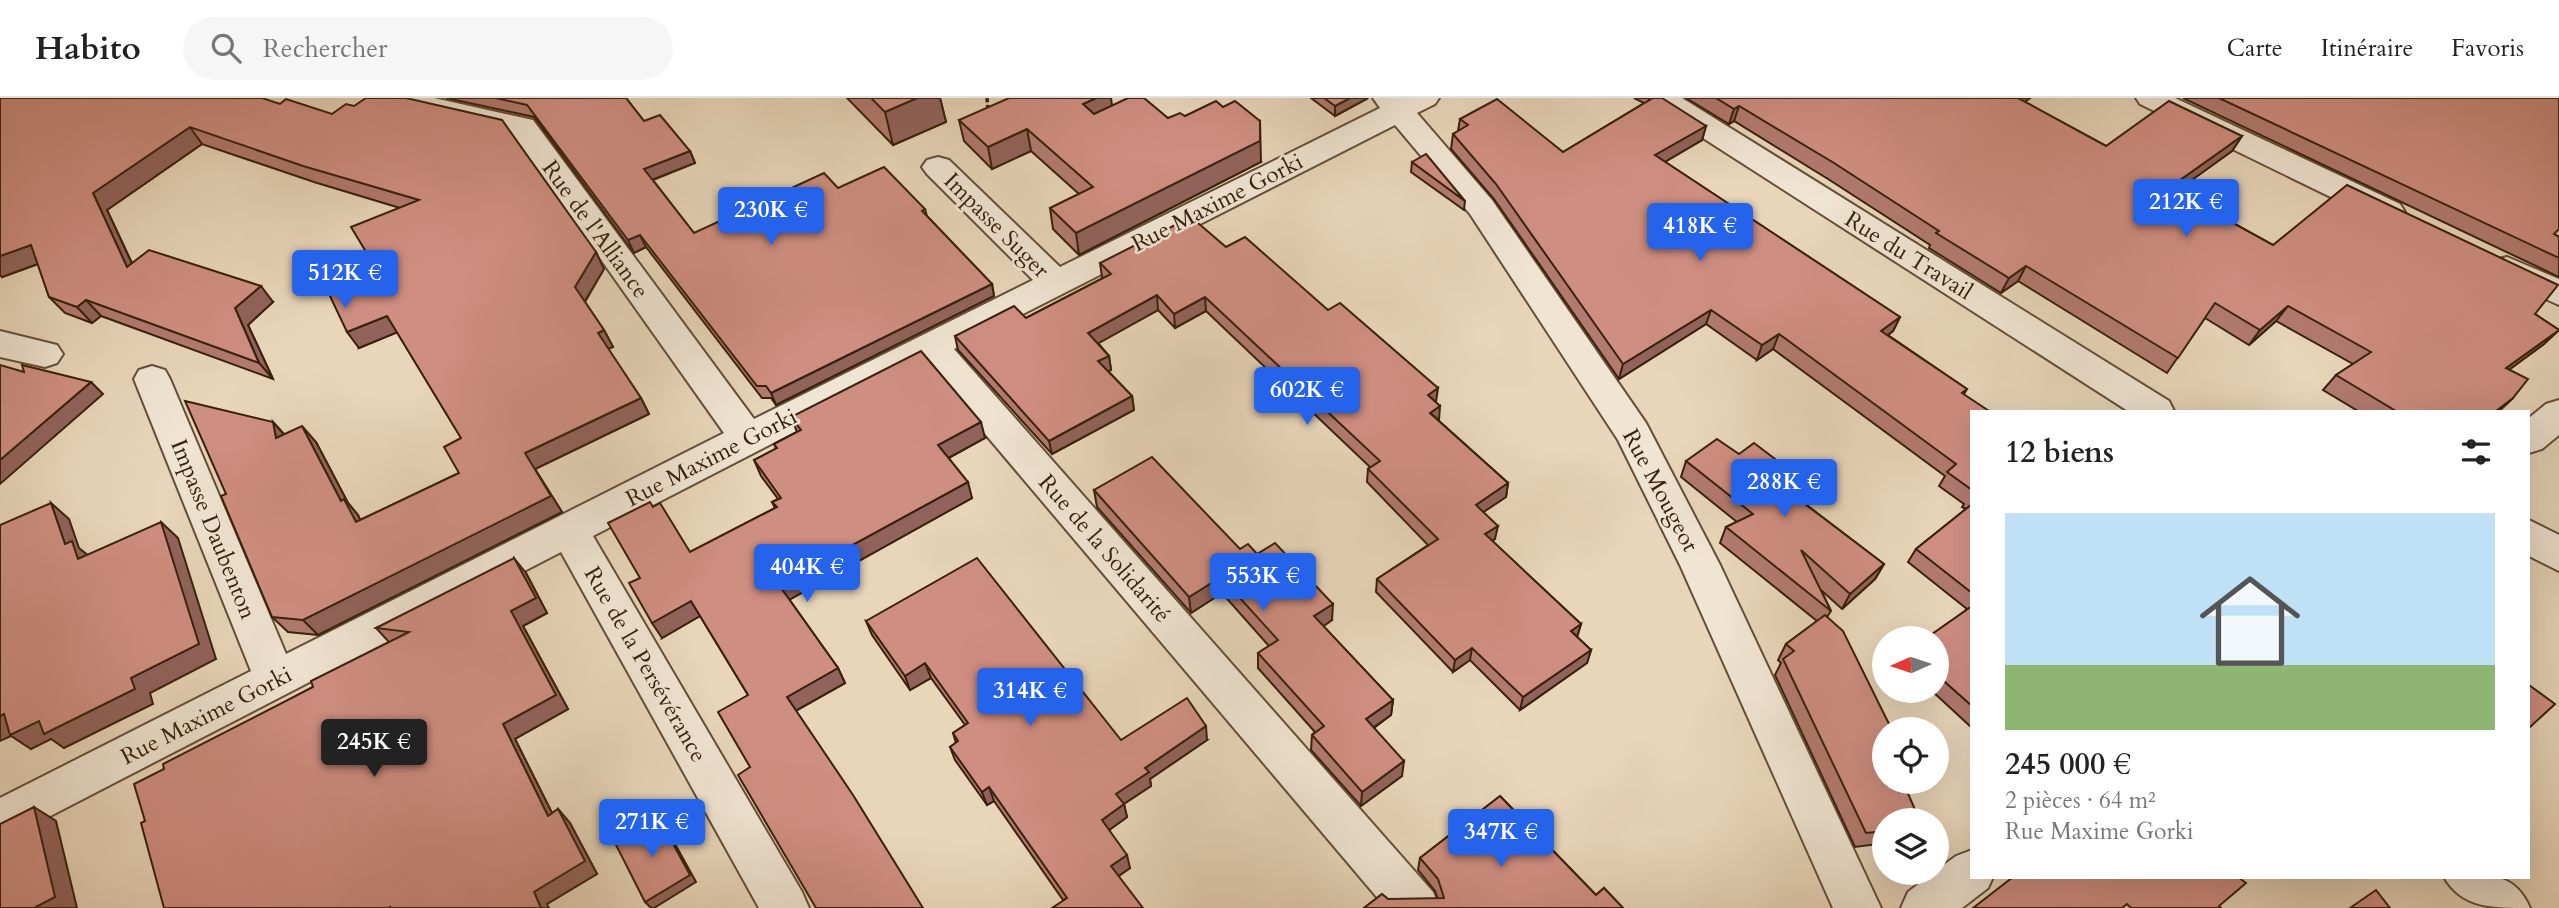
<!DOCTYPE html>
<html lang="fr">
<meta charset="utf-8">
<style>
:root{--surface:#fff;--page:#f6f6f6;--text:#222;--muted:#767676;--line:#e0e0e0;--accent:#2563eb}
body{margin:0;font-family:Cardo,serif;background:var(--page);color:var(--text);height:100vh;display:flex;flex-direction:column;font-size:26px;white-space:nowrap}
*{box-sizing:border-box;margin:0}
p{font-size:23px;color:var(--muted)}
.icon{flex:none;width:38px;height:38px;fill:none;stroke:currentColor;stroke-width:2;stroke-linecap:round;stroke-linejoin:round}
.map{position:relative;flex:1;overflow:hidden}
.side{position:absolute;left:1970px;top:312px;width:560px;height:469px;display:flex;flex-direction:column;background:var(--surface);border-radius:0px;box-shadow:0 7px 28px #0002}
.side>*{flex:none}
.needle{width:46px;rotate:267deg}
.controls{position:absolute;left:1872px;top:528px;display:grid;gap:14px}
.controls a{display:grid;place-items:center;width:77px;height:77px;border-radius:50%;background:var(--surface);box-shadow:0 7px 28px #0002;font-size:35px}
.price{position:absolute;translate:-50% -60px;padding:0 16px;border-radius:7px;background:var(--accent);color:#fff;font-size:23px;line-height:46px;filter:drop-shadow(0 2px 4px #0008)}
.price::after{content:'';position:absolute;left:50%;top:42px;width:21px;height:16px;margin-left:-10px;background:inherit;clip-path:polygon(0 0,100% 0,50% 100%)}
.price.active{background:#222;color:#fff}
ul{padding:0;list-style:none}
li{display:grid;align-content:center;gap:14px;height:371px;padding:0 35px}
li span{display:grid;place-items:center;height:217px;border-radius:0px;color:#555}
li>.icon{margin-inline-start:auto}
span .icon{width:126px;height:126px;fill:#fffc;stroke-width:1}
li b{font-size:30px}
h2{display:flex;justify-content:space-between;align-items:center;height:84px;padding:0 35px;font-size:30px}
header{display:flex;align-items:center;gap:42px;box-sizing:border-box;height:98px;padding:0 35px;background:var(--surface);border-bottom:2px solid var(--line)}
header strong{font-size:33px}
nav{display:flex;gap:38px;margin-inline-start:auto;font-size:24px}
.search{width:490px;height:63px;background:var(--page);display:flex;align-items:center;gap:18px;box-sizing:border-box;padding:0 24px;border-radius:38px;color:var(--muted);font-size:26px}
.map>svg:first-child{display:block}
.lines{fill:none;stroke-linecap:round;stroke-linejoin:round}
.minor-casing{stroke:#644e38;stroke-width:4}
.path{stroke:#38210c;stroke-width:3.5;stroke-dasharray:4.5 2.5;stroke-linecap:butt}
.minor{fill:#f0e4d2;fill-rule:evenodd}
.wall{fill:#b27a70;stroke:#38210c;stroke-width:2}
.shaded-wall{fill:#91635b;stroke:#38210c;stroke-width:2}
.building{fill:#cf8e82;stroke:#38210c;stroke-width:2}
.labels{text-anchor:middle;stroke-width:5;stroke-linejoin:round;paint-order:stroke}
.street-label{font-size:23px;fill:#38210c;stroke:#f0e4d2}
</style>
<header>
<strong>Habito</strong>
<div class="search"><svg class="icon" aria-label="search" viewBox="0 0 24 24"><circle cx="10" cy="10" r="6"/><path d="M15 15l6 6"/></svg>Rechercher</div>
<nav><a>Carte</a><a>Itinéraire</a><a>Favoris</a></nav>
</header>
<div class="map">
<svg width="2559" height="810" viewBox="0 0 2559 810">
<rect width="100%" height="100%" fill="#e8d5ba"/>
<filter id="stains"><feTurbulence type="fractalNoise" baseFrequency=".00286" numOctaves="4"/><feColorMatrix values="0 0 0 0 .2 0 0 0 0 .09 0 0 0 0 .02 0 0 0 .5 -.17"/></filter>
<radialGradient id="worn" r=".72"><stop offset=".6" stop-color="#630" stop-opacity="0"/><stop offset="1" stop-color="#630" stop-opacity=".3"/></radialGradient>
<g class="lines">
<!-- minor casing -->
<g class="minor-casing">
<g id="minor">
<polygon points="378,0 434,0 533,22 754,321 1033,182 927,76 922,69 927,62 938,59 949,62 1060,169 1380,10 1373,0 1439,0 1435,6 1417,15 1492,102 1646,325 1720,467 1881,810 1833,810 1680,467 1618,342 1470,116 1395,27 954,251 1433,794 1440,810 1386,810 926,266 593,438 802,794 809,810 759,810 561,454 0,744 0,700 251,573 134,281 139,272 152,268 165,272 170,281 286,556 724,335 512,36 382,6"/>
<polygon points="1646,0 1682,0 2169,303 2174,313 2128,313 1650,6"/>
<polygon points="2136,0 2175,0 2400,106 2405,114 2400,122 2389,125 2378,122 2140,6"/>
<polygon points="2507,159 2559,181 2559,207 2495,178 2490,170 2495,162"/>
<polygon points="0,233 57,247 63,256 57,265 45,269 0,259"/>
<polygon points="2559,302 2559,337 2542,351 2529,355 2529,320 2546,306"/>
<polygon points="2529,422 2559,437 2559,473 2529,458"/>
<polygon points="1972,752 1972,779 1993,779 1988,790 1962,810 1901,810 1908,794 1933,775 1937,775 1937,772 1956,758"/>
<path d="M2444,779c37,-2 69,-9 86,31 -39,0 -68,0 -86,-31z"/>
</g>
</g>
<!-- path -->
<polyline class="path" points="987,0 988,13"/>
<!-- minor -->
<use href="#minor" class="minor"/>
</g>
<!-- wall -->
<g class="wall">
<polygon points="0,0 262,0 596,154 604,171 585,204 604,232 613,249 608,251 641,300 649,316 535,371 562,414 318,537 288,534 272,519 226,396 273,324 284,336 316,344 348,405 358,417 360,422 459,375 461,340 397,234 359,250 383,182 400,110 314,84 202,46 107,112 132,165 273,204 248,227 273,281 101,218 92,225 65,215 49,199 38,166 2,179"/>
<polygon points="446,0 626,0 644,23 690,53 695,65 653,82 694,135 838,90 925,111 927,118 992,186 994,198 776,307 771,300 762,300 646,149 634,155 534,19"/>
<polygon points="847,0 940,0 946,24 893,47"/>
<polygon points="1311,0 1368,0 1335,18"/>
<polygon points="1634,0 1649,0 1649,3 1706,28 1702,42 1665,64 1900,219 1893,233 1888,237 1967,291 1964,296 1972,313 1972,630 1932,593 1937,593 1937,541 1967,511 1908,464 1916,451 1966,411 1962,409 1964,406 1939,388 1945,378 1773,251 1757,262 1706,226 1619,281 1494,101 1451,51 1453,36 1458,33 1460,21 1563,54 1644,5"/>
<polygon points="1686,0 2030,0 2025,4 2106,48 2242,38 2232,53 2176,93 2273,147 2535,216 2559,232 2544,246 2510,271 2513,300 2499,313 2358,313 2323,292 2336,277 2353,266 2276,223 2249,247 2205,220 2167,275 2018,183 2001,195 1929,150 1930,147 1828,81 1734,23 1729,26"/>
<polygon points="2183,0 2559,0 2554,136 2559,139 2559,179"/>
<polygon points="1112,7 1168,20 1185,18 1261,64 1079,157 1053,131 1050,110 1079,96 1031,53 992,71 964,43 959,22"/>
<polygon points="1412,64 1465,103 1464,112 1411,74"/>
<polygon points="1226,149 1328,212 1436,304 1438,322 1508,385 1506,399 1483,414 1495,441 1492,443 1581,526 1577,539 1591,552 1587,565 1520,612 1470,562 1453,574 1376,494 1377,481 1428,447 1367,384 1368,371 1370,369 1206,213 1175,230 1158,212 1098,245 1109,258 1111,272 1108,273 1132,298 1134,312 1052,356 958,252 955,238 1026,220 1103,180 1102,179 1100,165"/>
<polygon points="791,319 985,340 949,360 972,400 789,501 838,570 845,585 796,613 750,669 748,597 700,518 662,540 690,454 775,410 772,404 778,401 761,378 754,362 776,351 774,346 797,334"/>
<polygon points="1686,363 1804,405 1884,466 1875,481 1842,511 1821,492 1831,513 1827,519 1885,723 1885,745 1855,749 1775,577 1781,565 1778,562 1786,546 1817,523 1720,445 1726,429 1737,424 1681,379"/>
<polygon points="1094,392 1240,451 1257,456 1332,522 1323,528 1393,602 1391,617 1374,630 1402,678 1361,708 1311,652 1312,637 1315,634 1258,570 1258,555 1269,548 1222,495 1191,515 1097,409"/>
<polygon points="526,475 547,515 523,528 568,611 515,641 552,715 558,711 570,725 597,776 547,806 145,723 164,671 313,589 389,544 376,530"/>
<polygon points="866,523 1121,642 1207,642 1150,681 1151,688 1124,706 1127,719 1109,732 1130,770 1119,778 1063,802 994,703 987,707 955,662 950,649 956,645 953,635 965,627 931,580 910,592 872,537"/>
<polygon points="1500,698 1596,797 1604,790 1623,810 1364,810 1382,796 1388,801 1438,801 1435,793 1418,772 1420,760"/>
</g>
<!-- shaded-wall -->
<g class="shaded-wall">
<polygon points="917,0 940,0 946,24 893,47 885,14"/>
<polygon points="1096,0 1111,0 1113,15 1086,27 1083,6"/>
<polygon points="1350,0 1368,0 1335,18 1335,8"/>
<polygon points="2016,0 2030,0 2009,14"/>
<polygon points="1739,8 1734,23 1729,26 1734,11"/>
<polygon points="1260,23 1261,64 1079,157 1076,135"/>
<polygon points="1706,28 1702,42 1651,72 1655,57"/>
<polygon points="190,29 202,46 107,112 141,185 127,169 93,95"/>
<polygon points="1027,31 1031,53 992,71 988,49"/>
<polygon points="2242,38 2232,53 2160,105 2169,90"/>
<polygon points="690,53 695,65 649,83 644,71"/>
<polygon points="640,137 646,149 634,155 628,142"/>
<polygon points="31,147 46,163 2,179 0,177 0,158"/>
<polygon points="596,154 604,171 583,206 575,189"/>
<polygon points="2026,168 2018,183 2001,195 2009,180"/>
<polygon points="992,186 994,198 776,307 771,295"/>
<polygon points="261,188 273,204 248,227 273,281 259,265 235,210"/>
<polygon points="1157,197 1158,212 1090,250 1088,235"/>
<polygon points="1205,199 1206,213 1175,230 1174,216"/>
<polygon points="86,202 101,218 92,225 77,209"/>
<polygon points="2288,208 2276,223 2249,247 2260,232"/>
<polygon points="1711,212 1706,226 1619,281 1623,266"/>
<polygon points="387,218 398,234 359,250 347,234"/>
<polygon points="1900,219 1893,233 1874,247 1881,233"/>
<polygon points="604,232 613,249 607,251 598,235"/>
<polygon points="2559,232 2544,246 2491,285 2506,270"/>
<polygon points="1779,236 1773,251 1757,262 1762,247"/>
<polygon points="1109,258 1111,272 1100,277 1098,263"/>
<polygon points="91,284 103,296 0,386 0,362"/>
<polygon points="1438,290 1436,304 1428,297"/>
<polygon points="1132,298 1134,312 1052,356 1049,343"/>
<polygon points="641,300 649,316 535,371 562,414 318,537 303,522 525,355"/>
<polygon points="2513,300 2499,313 2496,313"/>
<polygon points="1440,308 1439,322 1430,315"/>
<polygon points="273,324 287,340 276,340"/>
<polygon points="981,324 985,340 943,363 938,347"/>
<polygon points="302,328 316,344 348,405 358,417 369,440 356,424 341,403"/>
<polygon points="968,384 972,400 787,503 779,487"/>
<polygon points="1508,385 1506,399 1473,421 1476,407"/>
<polygon points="1812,389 1804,404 1790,415 1797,400"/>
<polygon points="51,405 69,421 79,450 90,459 78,461 65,446"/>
<polygon points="161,424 178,440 216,561 150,595 153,606 64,650 51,641 31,651 11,638 0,643 0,618 4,616 39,623 131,580"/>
<polygon points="1498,428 1495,441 1482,450 1485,436"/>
<polygon points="514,460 526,475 547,515 523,528 568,611 515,641 560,731 548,718 503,626"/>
<polygon points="1884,466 1875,481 1842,511 1850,496"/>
<polygon points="1221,479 1222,495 1191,515 1189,499"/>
<polygon points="691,503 700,518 662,540 652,525"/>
<polygon points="1333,506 1332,522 1314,535 1314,518"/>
<polygon points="1581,526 1577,539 1571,533"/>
<polygon points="1472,550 1470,562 1453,574 1455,562"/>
<polygon points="1591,552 1587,565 1520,612 1523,599"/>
<polygon points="925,565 931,580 910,592 905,578"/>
<polygon points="838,570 845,585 795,613 787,599"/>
<polygon points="1393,602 1391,617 1364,636 1366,621"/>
<polygon points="1206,628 1207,642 1150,681 1151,688 1119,709 1116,696 1145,670"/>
<polygon points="1404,663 1402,678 1361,708 1362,694"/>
<polygon points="989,689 994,703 987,707 982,694"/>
<polygon points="1124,706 1127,719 1105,735 1102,722"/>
<polygon points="34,709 56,723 77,810 34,810"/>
<polygon points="558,711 570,725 597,776 547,806 549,810 541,810 534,794"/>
<polygon points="658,718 664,726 696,784 654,810 651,810 645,804"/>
<polygon points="1127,757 1130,770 1114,781 1111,768"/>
</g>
<!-- building -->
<g class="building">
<polygon points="0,0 262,0 280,6 286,1 332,16 346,6 354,8 366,0 406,0 502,22 596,154 575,189 604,232 598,235 641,300 525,355 551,398 303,522 272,519 221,398 226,396 185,303 273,324 276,340 302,328 341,403 344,401 356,424 459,375 444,349 461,340 387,218 347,234 311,158 383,182 351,129 419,102 303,68 190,29 93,95 127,169 149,152 261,188 235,210 259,265 86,202 77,209 49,199 31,147 0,158"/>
<polygon points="495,0 626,0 644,23 660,17 690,53 644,71 694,135 824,75 838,90 884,69 925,111 922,113 992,186 771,295 766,288 757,288 640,137 628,142 527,7"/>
<polygon points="871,0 917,0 885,14"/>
<polygon points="1009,0 1096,0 1083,6 1094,16 1128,0 1144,0 1168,20 1180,15 1185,18 1216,3 1223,9 1235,3 1260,23 1260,43 1076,135 1050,110 1093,89 1027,31 988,49 959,22"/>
<polygon points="1324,0 1350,0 1335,8"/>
<polygon points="1653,0 1662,0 1706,28 1655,57 1900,219 1881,233 1967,291 1962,295 1989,313 1972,313 1972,392 1947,374 1956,366 1779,236 1762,247 1711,212 1623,266 1496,86 1453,36 1468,27 1460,21 1497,1 1563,54"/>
<polygon points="1716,0 2018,0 2106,48 2169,3 2242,38 2169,90 2273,147 2347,87 2558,187 2535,216 2559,232 2506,270 2528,281 2513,300 2496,313 2396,313 2336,277 2371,254 2288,208 2260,232 2215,205 2178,260 2026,168 2009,180 1936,135 1939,133 1834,65 1739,8 1734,11"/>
<polygon points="2219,0 2559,0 2559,131 2554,136 2559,139 2559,160"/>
<polygon points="1426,56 1465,103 1412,64"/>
<polygon points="1191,119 1226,149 1245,139 1328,212 1340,205 1438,290 1428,297 1440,308 1430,315 1508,385 1476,407 1498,428 1485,436 1581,526 1571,533 1591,552 1523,599 1472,550 1455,562 1377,481 1438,441 1368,371 1380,363 1205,199 1174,216 1157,197 1088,235 1109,258 1098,263 1132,298 1049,343 955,238 1014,208 1026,220 1111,176 1100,165"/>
<polygon points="921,253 981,324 938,347 968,384 779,487 838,570 787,599 853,697 923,810 816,810 738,677 750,669 718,614 748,597 691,503 652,525 629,485 640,480 608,425 650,404 653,409 660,405 690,454 777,409 772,404 781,400 754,362 777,350 774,346 801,332 791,319"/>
<polygon points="0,267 24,274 22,267 91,284 0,362"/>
<polygon points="1717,341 1739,356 1754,345 1812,389 1797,400 1884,466 1850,496 1801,452 1831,513 1726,429 1753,416 1686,363"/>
<polygon points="1152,359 1240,451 1248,446 1257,456 1275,445 1333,506 1314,518 1393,602 1366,621 1404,663 1362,694 1312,637 1324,628 1258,555 1278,542 1221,479 1189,499 1094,392"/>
<polygon points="51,405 65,446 72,443 78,461 161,424 199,546 131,580 135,591 44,636 39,623 10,637 4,616 0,618 0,427"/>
<polygon points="1972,406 1972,495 1916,451"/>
<polygon points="514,460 536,500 511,513 556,597 503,626 548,718 558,711 585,763 534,794 541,810 390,810 390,809 388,810 164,810 141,725 145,723 134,686 164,671 163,666 313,589 311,583 409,534 376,530"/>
<polygon points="977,460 1121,642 1187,600 1206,628 1145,670 1149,674 1116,696 1124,706 1102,722 1127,757 1111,768 1143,810 1052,810 1067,800 989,689 982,694 950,649 958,643 953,635 968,625 925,565 905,578 866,523"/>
<polygon points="1972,508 1972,608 1937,577 1937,541 1925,541"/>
<polygon points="1825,517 1843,533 1892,632 1885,632 1885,684 1903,684 1920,723 1885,723 1885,733 1866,735 1783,561 1794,553 1786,546"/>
<polygon points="2529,587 2555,606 2529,630"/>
<polygon points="1500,698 1596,797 1604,790 1623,810 1364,810 1382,796 1388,801 1444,800 1438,781 1420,760"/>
<polygon points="34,709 55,799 34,810 0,810 0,726"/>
<polygon points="658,718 690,777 645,804 614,743"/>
<polygon points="2013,779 2238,779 2246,785 2219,808 2221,810 2131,810 2127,806 2122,810 1973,810"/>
<polygon points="2376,792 2390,810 2350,810"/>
</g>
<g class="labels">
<!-- street labels -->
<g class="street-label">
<text transform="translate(1217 104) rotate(-27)" y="8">Rue Maxime Gorki</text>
<text transform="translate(997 127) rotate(45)" y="8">Impasse Suger</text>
<text transform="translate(596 131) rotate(54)" y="8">Rue de l'Alliance</text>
<text transform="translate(1909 157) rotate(32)" y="8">Rue du Travail</text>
<text transform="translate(711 359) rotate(-27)" y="8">Rue Maxime Gorki</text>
<text transform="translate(1661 392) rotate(62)" y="8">Rue Mougeot</text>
<text transform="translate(214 431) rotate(68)" y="8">Impasse Daubenton</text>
<text transform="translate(1105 450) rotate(49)" y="8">Rue de la Solidarité</text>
<text transform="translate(646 566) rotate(60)" y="8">Rue de la Persévérance</text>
<text transform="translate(206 617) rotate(-27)" y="8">Rue Maxime Gorki</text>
</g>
</g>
<rect width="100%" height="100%" filter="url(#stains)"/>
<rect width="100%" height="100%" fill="url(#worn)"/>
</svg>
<div class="controls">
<a><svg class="needle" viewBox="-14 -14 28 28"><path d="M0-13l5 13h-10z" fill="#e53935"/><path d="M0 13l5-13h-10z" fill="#767676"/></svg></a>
<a><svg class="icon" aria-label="locate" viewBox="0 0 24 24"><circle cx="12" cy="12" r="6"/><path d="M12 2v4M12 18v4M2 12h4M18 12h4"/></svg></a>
<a><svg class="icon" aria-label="layers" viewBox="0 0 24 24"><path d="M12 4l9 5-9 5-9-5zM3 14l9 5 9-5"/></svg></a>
</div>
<b class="price" style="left:2186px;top:141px">212K €</b>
<b class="price" style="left:771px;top:149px">230K €</b>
<b class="price" style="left:1700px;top:165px">418K €</b>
<b class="price" style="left:345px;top:212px">512K €</b>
<b class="price" style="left:1307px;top:329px">602K €</b>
<b class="price" style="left:1784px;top:421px">288K €</b>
<b class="price" style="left:807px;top:506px">404K €</b>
<b class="price" style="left:1263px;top:515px">553K €</b>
<b class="price" style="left:1030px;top:630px">314K €</b>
<b class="price active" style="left:374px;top:681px">245K €</b>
<b class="price" style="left:652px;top:761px">271K €</b>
<b class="price" style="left:1501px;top:771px">347K €</b>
<section class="side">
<h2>12 biens<svg class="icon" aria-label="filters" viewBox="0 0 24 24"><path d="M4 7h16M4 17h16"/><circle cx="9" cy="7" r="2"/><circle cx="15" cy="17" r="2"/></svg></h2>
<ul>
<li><span style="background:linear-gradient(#bfe0f5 70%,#8fb573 0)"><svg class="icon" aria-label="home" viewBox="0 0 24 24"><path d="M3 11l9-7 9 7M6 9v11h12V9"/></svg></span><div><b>245 000 €</b><p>2 pièces · 64 m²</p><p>Rue Maxime Gorki</p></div></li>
</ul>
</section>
</div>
